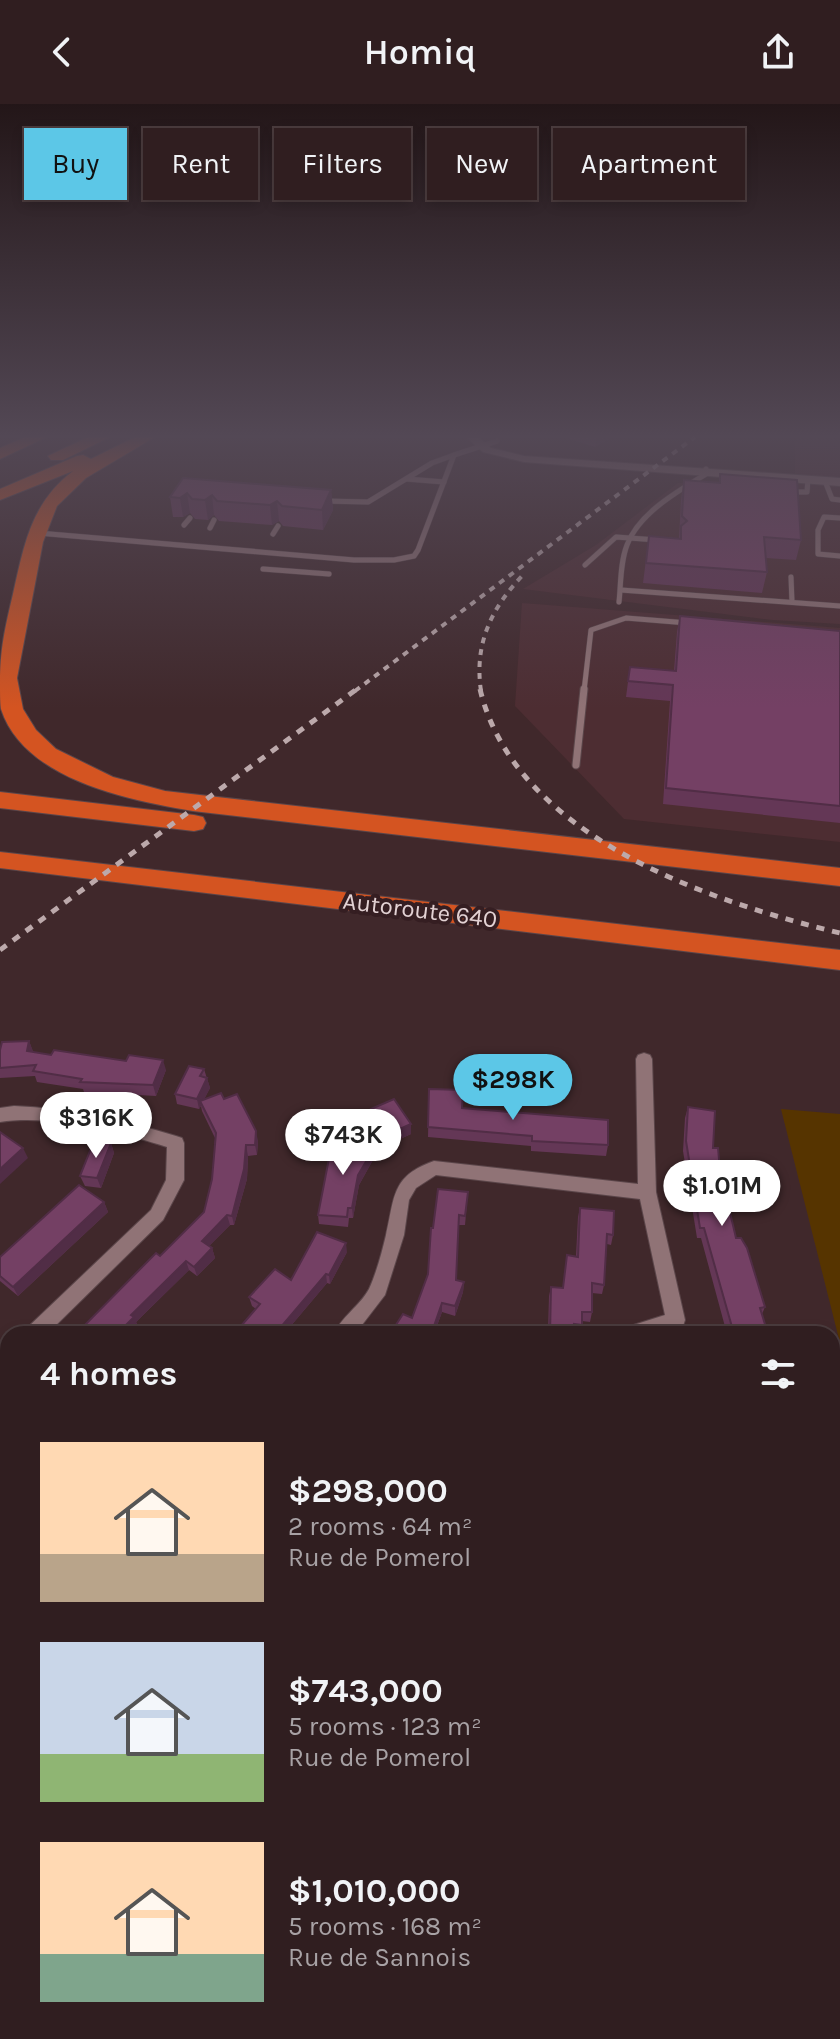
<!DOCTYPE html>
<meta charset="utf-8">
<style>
:root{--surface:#301e20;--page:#3c2b2d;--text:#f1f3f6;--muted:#a8a2a5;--line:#4b3c3e;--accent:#5cc7e7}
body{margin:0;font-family:Karla,sans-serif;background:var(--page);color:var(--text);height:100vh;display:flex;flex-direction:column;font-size:30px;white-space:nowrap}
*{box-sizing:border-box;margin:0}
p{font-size:26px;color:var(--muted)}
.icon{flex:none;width:44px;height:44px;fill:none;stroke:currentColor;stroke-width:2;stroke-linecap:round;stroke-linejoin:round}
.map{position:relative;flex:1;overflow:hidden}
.panel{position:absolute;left:0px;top:1222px;width:840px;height:714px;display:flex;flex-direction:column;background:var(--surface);border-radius:24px 24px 0 0;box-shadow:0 4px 12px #0003,0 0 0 2px var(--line)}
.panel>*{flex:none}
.hud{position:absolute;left:24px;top:24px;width:792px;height:72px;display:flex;gap:16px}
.price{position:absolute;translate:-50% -68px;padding:0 18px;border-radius:28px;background:#fff;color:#222;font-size:26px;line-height:52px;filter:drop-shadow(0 2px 4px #0008)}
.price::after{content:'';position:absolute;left:50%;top:48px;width:24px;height:18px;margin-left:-12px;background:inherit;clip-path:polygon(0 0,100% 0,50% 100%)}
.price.current{background:var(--accent);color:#111}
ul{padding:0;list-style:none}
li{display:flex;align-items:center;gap:24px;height:200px;padding:0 40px}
li span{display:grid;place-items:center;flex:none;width:224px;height:160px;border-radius:0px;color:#555}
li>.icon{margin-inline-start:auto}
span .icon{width:96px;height:96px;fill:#fffc;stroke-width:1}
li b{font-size:34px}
h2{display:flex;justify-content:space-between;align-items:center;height:96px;padding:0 40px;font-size:34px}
.chip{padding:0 28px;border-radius:0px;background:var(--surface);box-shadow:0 4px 12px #0003,0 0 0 2px var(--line);font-size:28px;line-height:72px}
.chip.current{background:var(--accent);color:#111}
header{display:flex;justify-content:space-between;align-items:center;height:104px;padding:0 40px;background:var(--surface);font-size:36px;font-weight:600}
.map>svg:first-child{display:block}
.built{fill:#4d2d32}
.green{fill:#563400}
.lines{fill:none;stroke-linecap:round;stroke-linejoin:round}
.service-far1-casing{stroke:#5b464a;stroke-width:6}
.service-casing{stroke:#5b464a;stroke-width:9}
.minor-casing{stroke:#5b464a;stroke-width:2}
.tertiary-casing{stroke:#5b464a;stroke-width:2}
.motorway-casing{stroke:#5b464a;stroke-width:2}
.service-far1{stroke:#907376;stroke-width:5}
.service{stroke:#907376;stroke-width:7}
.minor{fill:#907376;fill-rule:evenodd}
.tertiary{fill:#907376;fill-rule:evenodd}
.motorway{fill:#d45421;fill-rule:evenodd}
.rail-far1{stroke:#bca9ab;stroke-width:4;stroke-dasharray:6 6;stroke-linecap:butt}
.rail{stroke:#bca9ab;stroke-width:5;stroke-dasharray:8 8;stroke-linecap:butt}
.wall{fill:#643756}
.shaded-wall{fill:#512d46}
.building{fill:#744064;stroke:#512d46;stroke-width:2}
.labels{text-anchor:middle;stroke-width:8;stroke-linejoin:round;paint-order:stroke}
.street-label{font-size:24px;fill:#e3d2d4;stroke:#351e22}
</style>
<header><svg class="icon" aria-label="back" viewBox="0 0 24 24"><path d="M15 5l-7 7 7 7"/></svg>Homiq<svg class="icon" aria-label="share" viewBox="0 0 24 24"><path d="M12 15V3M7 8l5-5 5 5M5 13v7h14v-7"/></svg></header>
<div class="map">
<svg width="840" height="1935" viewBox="0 0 840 1935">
<rect width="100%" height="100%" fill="#40282b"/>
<!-- built -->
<g class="built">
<polygon points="795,333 840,333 840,520 773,516 523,485 596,441 678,379 795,374"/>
<polygon points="522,499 840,524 840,738 624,715 515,602"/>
</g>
<!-- green -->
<g class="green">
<polygon points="781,1005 840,1010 840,1239"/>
<polygon points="840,1648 840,1935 731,1935 734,1928 832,1928 832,1669"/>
</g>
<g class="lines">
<!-- service-far1 casing -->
<g class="service-far1-casing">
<g id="service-far1">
<polyline points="407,375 444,378"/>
<polyline points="825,377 832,395 840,396"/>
<polyline points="789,388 807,388 808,375"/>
<polyline points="324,397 368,398 432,359 454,351"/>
<polyline points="840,414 824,413 818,426 818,450 840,452"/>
<polyline points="184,421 190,414"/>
<polyline points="210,424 214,416"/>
<polyline points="38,429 354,456 394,456 414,452 418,446 454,351 497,337"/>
<polyline points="273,430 278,422"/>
<polyline points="585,461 616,433 657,436"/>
<polyline points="263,465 329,470"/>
<polyline points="791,473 792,498"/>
<polyline points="621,486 840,502"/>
<path d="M619,498c2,-18 1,-39 8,-57 12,-32 51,-54 79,-71v-5"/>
<polyline points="584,587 591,526 626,514 688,519"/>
</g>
</g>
<!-- service casing -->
<g class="service-casing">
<polyline id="service" points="576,661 584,585"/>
</g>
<!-- minor casing -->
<g class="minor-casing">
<g id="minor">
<path d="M644,949l6,2 2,4 4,133 29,128 -2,6 -24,8h-37l2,-6 41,-13 -25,-116 -204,-24 -20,13 -7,12 -5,35 -19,60 -30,39h-21c7,-17 26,-28 35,-45 7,-15 13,-37 17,-54 9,-38 5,-59 48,-74l204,23 -2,-125 2,-4z"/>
<path d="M14,1002c55,2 110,14 162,30l6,2 2,5v37l-21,40 -116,114h-22l2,-6 124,-118 15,-30 1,-33c-48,-15 -116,-33 -167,-25v-14z"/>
<polygon points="8,1246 8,1267 0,1271 0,1250"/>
<polygon points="0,1405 8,1407 8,1429 0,1425"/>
<polygon points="0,1758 8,1759 8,1783 0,1782"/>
<polygon points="491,1928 517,1928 514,1935 488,1935"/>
</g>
</g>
<!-- tertiary casing -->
<g class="tertiary-casing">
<polygon id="tertiary" points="466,333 478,333 491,344 524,352 840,374 840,382 524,358 483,348"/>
</g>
<!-- motorway casing -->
<g class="motorway-casing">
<g id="motorway">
<polygon points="25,333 47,333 0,355 0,344"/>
<polygon points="88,333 110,333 63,356 51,356 48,352"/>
<path d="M135,333h20l-69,41 -29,28 -14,36 -26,136 6,31 13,21 20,19 57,28 52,14 675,77v18l-647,-75c-64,-11 -169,-31 -192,-102 -1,-7 -1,-17 -1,-25 0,-35 5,-56 13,-90 11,-49 18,-91 60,-123l-73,29v-11l77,-33 6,-1 8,4z"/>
<polygon points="0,688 194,711 203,713 206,719 203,725 194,727 0,704"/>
<polygon points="0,748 840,846 840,866 0,764"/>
</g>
</g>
<!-- service-far1 -->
<use href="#service-far1" class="service-far1"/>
<!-- service -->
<use href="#service" class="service"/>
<!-- minor -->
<use href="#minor" class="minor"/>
<!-- tertiary -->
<use href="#tertiary" class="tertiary"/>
<!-- motorway -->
<use href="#motorway" class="motorway"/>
<!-- rail-far1 -->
<g class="rail-far1">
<polyline points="355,587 695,333"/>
<path d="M481,587c-7,-47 10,-83 43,-117"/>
</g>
<!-- rail -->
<g class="rail">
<path d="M480,585c35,148 231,213 360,244"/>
<polyline points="0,846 357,585"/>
</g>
</g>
<!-- wall -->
<g class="wall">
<polygon points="563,333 612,333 595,343"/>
<polygon points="720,370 801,436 796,456 766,454 767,468 762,489 643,479 649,432 679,435 681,396 684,376 719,379"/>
<polygon points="183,374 331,386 333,406 323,426 283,422 279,417 272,421 219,417 214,411 208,416 195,415 190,409 183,413 173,413 170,393"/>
<polygon points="680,512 840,527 840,719 663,700 670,597 626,593 630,563 674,567 677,528"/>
<polygon points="29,937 33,948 166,966 156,992 84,988 83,985 37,978 35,972 0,974 0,946"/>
<polygon points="204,965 210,984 204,995 224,995 258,1037 257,1051 248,1052 247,1075 234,1121 230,1121 209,1142 212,1144 215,1154 197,1172 189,1166 136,1218 138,1222 130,1230 76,1230 160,1152 204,1108 212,1075 215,1034 202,1007 201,1002 199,1005 177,1000 175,990"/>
<polygon points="429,985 462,1004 608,1041 606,1052 531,1047 531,1042 428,1033"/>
<polygon points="688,1003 713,1044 720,1066 736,1134 765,1203 762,1210 768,1230 727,1230 701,1134 697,1134 683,1047 685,1014"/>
<polygon points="371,1005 411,1030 374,1047 374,1054 359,1081 353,1114 349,1114 348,1123 319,1120 318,1111 337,1046 371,1043 363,1031 363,1020 372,1016"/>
<polygon points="111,1039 114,1049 101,1084 85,1082 80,1072"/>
<polygon points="468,1088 465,1121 458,1121 456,1176 464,1178 463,1188 455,1212 442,1208 434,1230 390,1230 412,1214 428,1170 433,1124"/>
<polygon points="104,1098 108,1108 18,1192 0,1177 0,1153"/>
<polygon points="580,1104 613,1131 611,1141 607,1140 604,1181 602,1190 592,1189 592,1208 590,1218 582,1217 580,1230 548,1230 549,1192 551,1183 563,1184 567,1151 576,1152 578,1113"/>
<polygon points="347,1148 330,1180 327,1179 284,1230 234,1230 256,1205 252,1202 249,1193 291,1176"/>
<polygon points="832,1402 840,1402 840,1428 832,1427"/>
<polygon points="0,1468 8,1469 8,1519 0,1518"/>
</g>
<!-- shaded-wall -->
<g class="shaded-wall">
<polygon points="597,333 612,333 595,343"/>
<polygon points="331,386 333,406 323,426 322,406"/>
<polygon points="187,389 190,409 183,413 180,394"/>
<polygon points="212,391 214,411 208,416 205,396"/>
<polygon points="277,397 279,417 272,421 270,401"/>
<polygon points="29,937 33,947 31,958 27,947"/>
<polygon points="163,956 166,966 156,992 153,981"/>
<polygon points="207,974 210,984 202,1000 200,997 201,1002 199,1005 197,995"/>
<polygon points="411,1020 411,1030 374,1047 373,1037"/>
<polygon points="256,1027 258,1037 257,1051 255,1041"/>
<polygon points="111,1039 114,1049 101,1084 97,1074"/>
<polygon points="246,1041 248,1052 247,1075 234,1121 232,1112"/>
<polygon points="23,1044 28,1054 0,1080 0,1065"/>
<polygon points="374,1044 374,1054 359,1081 353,1114 352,1104 358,1071"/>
<polygon points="104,1098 108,1108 18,1192 13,1183"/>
<polygon points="227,1111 230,1121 205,1146 202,1137"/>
<polygon points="346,1139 347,1148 330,1180 329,1171"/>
<polygon points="212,1144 215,1154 197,1172 194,1163"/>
<polygon points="186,1157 189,1166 136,1218 138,1222 130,1230 117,1230 131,1211"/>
<polygon points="326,1170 327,1179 284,1230 275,1230"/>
<polygon points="464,1178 463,1188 455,1212 455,1202"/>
<polygon points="442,1199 442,1208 434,1230 429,1230"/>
<polygon points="0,1914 8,1914 3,1930 0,1930"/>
</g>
<!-- building -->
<g class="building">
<polygon points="720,370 797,376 801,436 764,433 767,468 646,459 649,432 681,435 681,422 687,417 682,412 684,376 720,379"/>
<polygon points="183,374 331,386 322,406 282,402 277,397 270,401 217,397 212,391 205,396 192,395 187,389 180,394 170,393"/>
<polygon points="680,512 840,527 840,702 666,684 673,581 628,577 630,563 676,567"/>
<polygon points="29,937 27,947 51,951 54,946 126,957 129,951 163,956 153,981 80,978 82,975 33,967 36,961 0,964 0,946 2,938"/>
<polygon points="189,962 204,965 200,972 207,974 197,995 175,990"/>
<polygon points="429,985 463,986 462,1004 608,1016 608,1041 532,1037 532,1032 428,1023"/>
<polygon points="221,989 224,995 237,990 256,1027 255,1041 246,1041 244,1065 232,1112 227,1111 202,1137 212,1144 194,1163 186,1157 131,1211 134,1213 117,1230 76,1230 156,1149 160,1152 204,1108 212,1075 216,1029 200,997"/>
<polygon points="394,995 411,1020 373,1037 363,1020 377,1014 371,1005"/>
<polygon points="688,1003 715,1007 713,1044 718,1044 720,1066 736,1134 741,1134 747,1144 765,1203 760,1204 768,1230 734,1230 704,1124 700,1124 686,1037"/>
<polygon points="0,1028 23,1044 0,1065"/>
<polygon points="345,1033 374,1044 358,1071 352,1104 348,1104 347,1113 318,1111 331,1044 337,1046"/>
<polygon points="94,1037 111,1039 97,1074 80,1072"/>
<polygon points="79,1081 104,1098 13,1183 0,1172 0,1153"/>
<polygon points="438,1085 468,1088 465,1112 459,1111 456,1176 464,1178 455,1202 442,1199 434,1222 429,1230 390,1230 403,1210 412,1214 428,1170 431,1124 433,1124"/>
<polygon points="580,1104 614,1107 613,1131 607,1130 604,1181 592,1179 592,1208 582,1208 582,1221 574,1220 575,1230 550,1230 551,1183 563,1184 567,1151 578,1153"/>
<polygon points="317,1128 346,1139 329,1171 326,1170 275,1230 234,1230 260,1200 249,1193 275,1165 291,1176"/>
<polygon points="0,1298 8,1304 8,1352 0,1346"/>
<rect x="832" y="1402" width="8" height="18"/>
<polygon points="0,1468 8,1469 8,1514 0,1513"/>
<polygon points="0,1645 8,1647 8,1702 0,1700"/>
<polygon points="0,1857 8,1859 8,1915 0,1914 0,1915"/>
<polygon points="69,1928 326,1928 361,1935 103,1935"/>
<polygon points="588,1928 642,1928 639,1935 585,1935"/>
</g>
<!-- sky -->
<linearGradient id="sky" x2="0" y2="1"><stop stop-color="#231618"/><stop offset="0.55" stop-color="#534855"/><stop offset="1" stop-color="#534855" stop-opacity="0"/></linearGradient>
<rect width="840" height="604" fill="url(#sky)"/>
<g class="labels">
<!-- street labels -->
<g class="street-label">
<text transform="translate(420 806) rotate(7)" y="8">Autoroute 640</text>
</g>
</g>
</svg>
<b class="price current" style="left:513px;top:1018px">$298K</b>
<b class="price" style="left:96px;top:1056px">$316K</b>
<b class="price" style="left:343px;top:1073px">$743K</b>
<b class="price" style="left:722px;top:1124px">$1.01M</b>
<div class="hud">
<a class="chip current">Buy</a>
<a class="chip">Rent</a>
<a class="chip">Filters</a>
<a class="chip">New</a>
<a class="chip">Apartment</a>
</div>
<section class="panel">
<h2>4 homes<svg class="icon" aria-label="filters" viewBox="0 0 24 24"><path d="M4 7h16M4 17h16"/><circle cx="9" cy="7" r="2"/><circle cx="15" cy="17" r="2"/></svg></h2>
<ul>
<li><span style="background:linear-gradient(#ffd9b3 70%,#b9a48a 0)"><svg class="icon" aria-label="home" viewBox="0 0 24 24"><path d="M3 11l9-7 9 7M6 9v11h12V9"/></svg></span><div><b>$298,000</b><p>2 rooms · 64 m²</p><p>Rue de Pomerol</p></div></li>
<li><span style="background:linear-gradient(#c9d6e8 70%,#8fb573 0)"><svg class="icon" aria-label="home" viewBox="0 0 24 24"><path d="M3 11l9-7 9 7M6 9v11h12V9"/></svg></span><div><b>$743,000</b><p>5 rooms · 123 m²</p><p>Rue de Pomerol</p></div></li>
<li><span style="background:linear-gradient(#ffd9b3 70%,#7fa58c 0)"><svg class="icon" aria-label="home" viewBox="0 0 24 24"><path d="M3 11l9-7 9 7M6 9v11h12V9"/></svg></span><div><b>$1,010,000</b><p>5 rooms · 168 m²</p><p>Rue de Sannois</p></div></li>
</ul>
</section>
</div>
